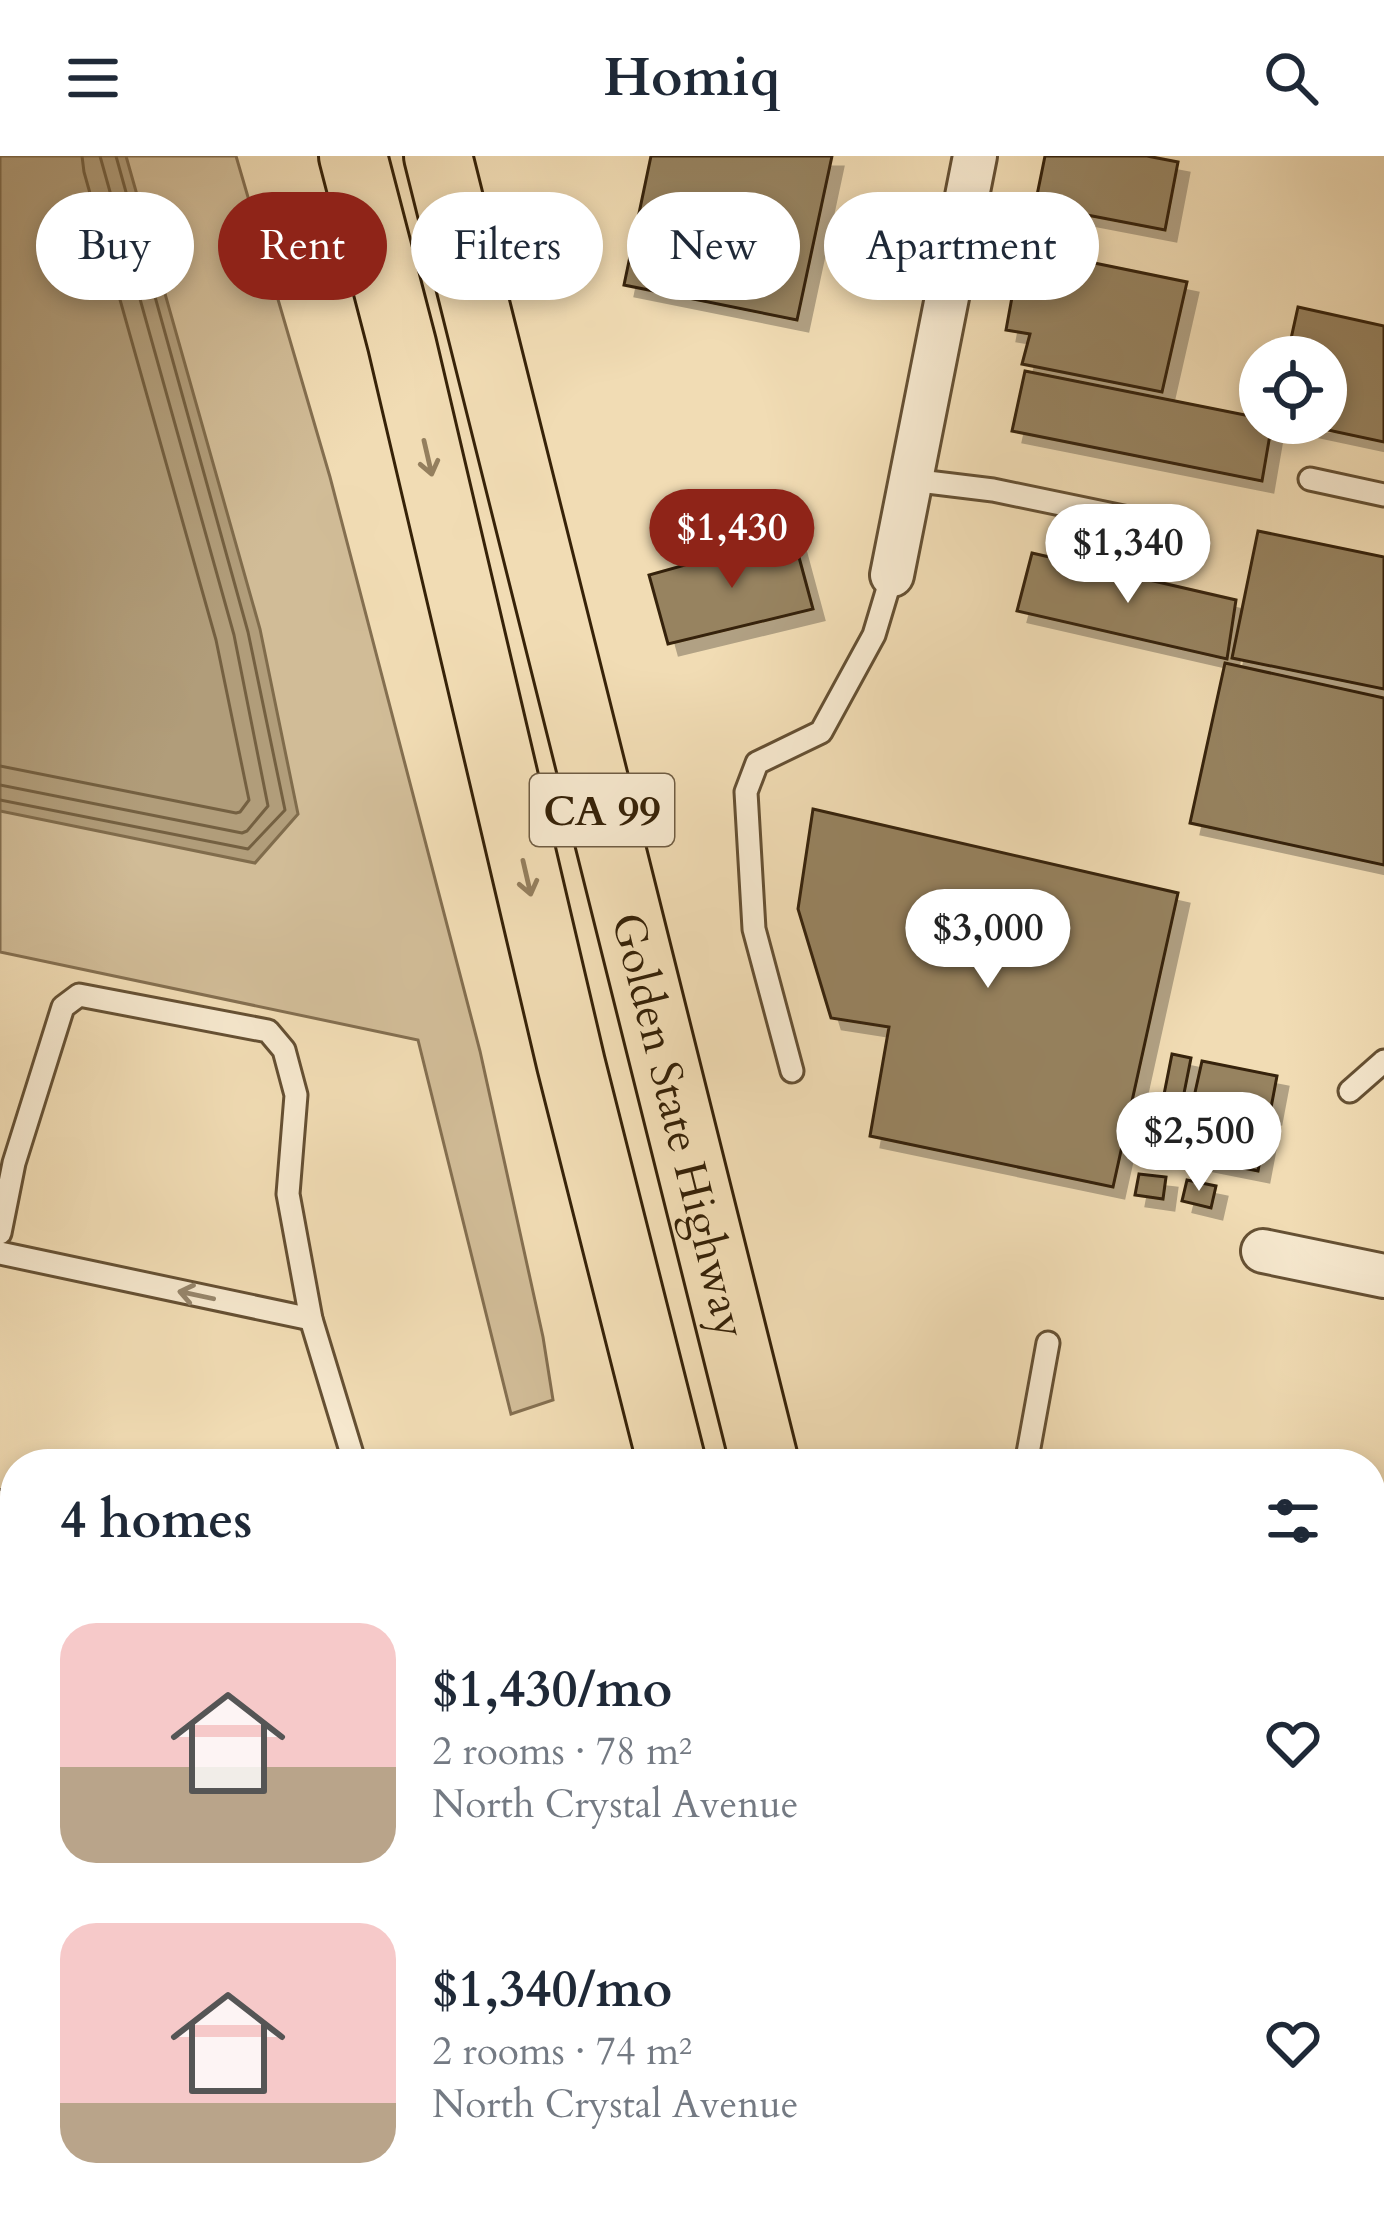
<!DOCTYPE html>
<meta charset="utf-8">
<style>
:root{--surface:#fff;--page:#f6f6f7;--text:#1f2937;--muted:#747a83;--accent:#8f2418}
body{margin:0;font-family:Cardo,serif;background:var(--page);color:var(--text);height:100vh;display:flex;flex-direction:column;font-size:45px;white-space:nowrap}
*{box-sizing:border-box;margin:0}
p{font-size:39px;color:var(--muted)}
.icon{flex:none;width:66px;height:66px;fill:none;stroke:currentColor;stroke-width:2;stroke-linecap:round;stroke-linejoin:round}
.map{position:relative;flex:1;overflow:hidden}
.drawer{position:absolute;left:0px;top:1293px;width:1386px;height:771px;display:flex;flex-direction:column;background:var(--surface);border-radius:48px 48px 0 0;box-shadow:0 6px 18px #0003}
.drawer>*{flex:none}
.banner{position:absolute;left:36px;top:36px;width:1314px;height:108px;display:flex;gap:24px}
.fabs{position:absolute;left:1239px;top:180px;display:grid;gap:24px}
.fabs a{display:grid;place-items:center;width:108px;height:108px;border-radius:50%;background:var(--surface);box-shadow:0 6px 18px #0003;font-size:60px}
.price{position:absolute;translate:-50% -102px;padding:0 27px;border-radius:42px;background:#fff;color:#222;font-size:39px;line-height:78px;filter:drop-shadow(0 3px 6px #0008)}
.price::after{content:'';position:absolute;left:50%;top:72px;width:36px;height:27px;margin-left:-18px;background:inherit;clip-path:polygon(0 0,100% 0,50% 100%)}
.price.current{background:var(--accent);color:#fff}
ul{padding:0;list-style:none}
li{display:flex;align-items:center;gap:36px;height:300px;padding:0 60px}
li span{display:grid;place-items:center;flex:none;width:336px;height:240px;border-radius:36px;color:#555}
li>.icon{margin-inline-start:auto}
span .icon{width:144px;height:144px;fill:#fffc;stroke-width:1}
li b{font-size:51px}
h2{display:flex;justify-content:space-between;align-items:center;height:144px;padding:0 60px;font-size:51px}
.chip{padding:0 42px;border-radius:54px;background:var(--surface);box-shadow:0 6px 18px #0003;font-size:42px;line-height:108px}
.chip.current{background:var(--accent);color:#fff}
header{display:flex;justify-content:space-between;align-items:center;height:156px;padding:0 60px;background:var(--surface);font-size:54px;font-weight:700}
.map>svg:first-child{display:block}
.green{fill:#d1bc97;stroke:#846f50;stroke-width:3}
.water{fill:#b19d7a;stroke:#806c4c;stroke-width:3}
.lines{fill:none;stroke-linecap:round;stroke-linejoin:round}
.shore{stroke:#746041;stroke-width:3}
.building{fill:#978361;stroke:#362208;stroke-width:3;filter:url(#shadow)}
.lane-casing{stroke:#655033;stroke-width:27}
.street-casing{stroke:#655033;stroke-width:48}
.highway-casing{stroke:#362208;stroke-width:72}
.lane{stroke:#f6e8ce;stroke-width:21}
.street{stroke:#f6e8ce;stroke-width:42}
.highway{stroke:#f1dcb4;stroke-width:66}
.oneway{stroke:#947f5e}
.oneway2{stroke:#96856b}
.labels{text-anchor:middle;stroke-width:9;stroke-linejoin:round;paint-order:stroke}
.shield{fill:#f6e8ce;stroke:#705d43;stroke-width:3}
.shield-label{font-size:42px;font-weight:bold;fill:#362208}
.street-label{font-size:45px;fill:#362208;stroke:#f6e8ce}
</style>
<header><svg class="icon" aria-label="menu" viewBox="0 0 24 24"><path d="M4 6h16M4 12h16M4 18h16"/></svg>Homiq<svg class="icon" aria-label="search" viewBox="0 0 24 24"><circle cx="10" cy="10" r="6"/><path d="M15 15l6 6"/></svg></header>
<div class="map">
<svg width="1384" height="2062" viewBox="0 0 1384 2062">
<defs>
<filter id="shadow"><feDropShadow dx="11" dy="11" stdDeviation="0" flood-color="#0004"/></filter>
</defs>
<rect width="100%" height="100%" fill="#f1dcb4"/>
<filter id="stains"><feTurbulence type="fractalNoise" baseFrequency=".00167" numOctaves="4"/><feColorMatrix values="0 0 0 0 .2 0 0 0 0 .09 0 0 0 0 .02 0 0 0 .5 -.17"/></filter>
<radialGradient id="worn" r=".72"><stop offset=".6" stop-color="#630" stop-opacity="0"/><stop offset="1" stop-color="#630" stop-opacity=".3"/></radialGradient>
<!-- green -->
<polygon class="green" points="0,0 236,0 330,321 480,895 543,1181 553,1244 511,1258 418,884 0,796"/>
<!-- water -->
<polygon class="water" points="0,0 126,0 260,473 298,658 255,707 0,655"/>
<g class="lines">
<!-- shore -->
<g class="shore">
<polyline points="0,610 236,657 240,656 249,644 216,484 84,16 82,0"/>
<polyline points="0,629 242,677 247,675 268,650 234,479 100,0"/>
<polyline points="0,644 248,693 285,654 248,476 116,0"/>
</g>
</g>
<!-- building -->
<g class="building">
<polygon points="651,0 832,0 797,164 624,129"/>
<polygon points="1045,0 1147,0 1178,6 1165,74 1035,49"/>
<polygon points="1021,92 1187,126 1162,236 1022,208 1030,178 1006,174"/>
<polygon points="1298,151 1384,170 1384,286 1295,267 1326,267 1326,201 1287,201"/>
<polygon points="1025,215 1260,262 1260,267 1272,267 1262,325 1012,275"/>
<polygon points="1258,375 1384,401 1384,533 1232,502"/>
<polygon points="793,379 813,453 668,488 649,419"/>
<polygon points="1032,397 1236,444 1227,503 1017,455"/>
<polygon points="1225,507 1384,542 1384,709 1190,667"/>
<polygon points="813,653 1178,737 1113,1031 870,980 889,871 831,862 798,753"/>
<polygon points="1172,898 1191,902 1172,998 1153,994"/>
<polygon points="1202,905 1277,920 1270,957 1194,941"/>
<polygon points="1186,961 1265,978 1258,1015 1178,999"/>
<polygon points="1139,1018 1166,1021 1163,1043 1135,1039"/>
<polygon points="1187,1024 1216,1030 1211,1052 1182,1045"/>
<polygon points="1371,1383 1384,1386 1384,1416 1371,1413"/>
<polygon points="1374,1456 1384,1458 1384,1554 1371,1551 1371,1470"/>
</g>
<g class="lines">
<!-- lane casing -->
<g class="lane-casing">
<g id="lane">
<polyline points="1310,323 1384,339"/>
<polyline points="911,324 993,334 1191,375"/>
<polyline points="792,915 754,773 746,636 757,607 821,576 874,479 892,419"/>
<polyline points="1350,935 1384,905"/>
<polyline points="0,1077 14,1007 63,851 79,839 268,875 284,894 296,939 288,1038 311,1163 355,1308"/>
<polyline points="0,1097 311,1163"/>
<polyline points="1026,1308 1048,1187"/>
<polyline points="0,1459 15,1463"/>
<polyline points="0,1663 15,1666"/>
<polyline points="0,1750 15,1680"/>
<polyline points="0,2055 34,2062"/>
</g>
</g>
<!-- street casing -->
<g class="street-casing">
<g id="street">
<polyline points="892,419 975,0"/>
<polyline points="1263,1095 1384,1120"/>
<polyline points="0,1356 15,1360"/>
<polyline points="1371,1642 1384,1645"/>
</g>
</g>
<!-- highway casing -->
<g class="highway-casing">
<g id="highway">
<polyline points="353,0 402,188 571,908 672,1308"/>
<path id="s1" d="M438,0l327,1308"/>
<polyline points="752,2049 755,2062"/>
<polyline points="857,2049 861,2062"/>
<polyline points="994,2049 998,2062"/>
</g>
</g>
<!-- lane -->
<use href="#lane" class="lane"/>
<!-- street -->
<use href="#street" class="street"/>
<!-- highway -->
<use href="#highway" class="highway"/>
</g>
<!-- one-way arrows -->
<defs><path id="oneway-shaft" d="M-6 0H5M1.5-3L5.5 0L1.5 3" fill="none" stroke-width="1.6" stroke-linecap="round" stroke-linejoin="round" transform="scale(3)"/></defs>
<g class="oneway">
<use href="#oneway-shaft" transform="translate(428 302) rotate(77)"/>
<use href="#oneway-shaft" transform="translate(527 722) rotate(77)"/>
</g>
<use class="oneway2" href="#oneway-shaft" transform="translate(196 1139) rotate(-168)"/>
<g class="labels">
<!-- shield labels -->
<rect class="shield" x="530" y="618" width="144" height="72" rx="9"/>
<g class="shield-label">
<text x="602" y="669">CA 99</text>
</g>
<!-- street labels -->
<g class="street-label">
<text dy="16" stroke="none"><textPath href="#s1" startOffset="999">Golden State Highway</textPath></text>
</g>
</g>
<rect width="100%" height="100%" filter="url(#stains)"/>
<rect width="100%" height="100%" fill="url(#worn)"/>
</svg>
<div class="fabs">
<a><svg class="icon" aria-label="locate" viewBox="0 0 24 24"><circle cx="12" cy="12" r="6"/><path d="M12 2v4M12 18v4M2 12h4M18 12h4"/></svg></a>
</div>
<b class="price current" style="left:732px;top:435px">$1,430</b>
<b class="price" style="left:1128px;top:450px">$1,340</b>
<b class="price" style="left:988px;top:835px">$3,000</b>
<b class="price" style="left:1199px;top:1038px">$2,500</b>
<div class="banner">
<a class="chip">Buy</a>
<a class="chip current">Rent</a>
<a class="chip">Filters</a>
<a class="chip">New</a>
<a class="chip">Apartment</a>
</div>
<section class="drawer">
<h2>4 homes<svg class="icon" aria-label="filters" viewBox="0 0 24 24"><path d="M4 7h16M4 17h16"/><circle cx="9" cy="7" r="2"/><circle cx="15" cy="17" r="2"/></svg></h2>
<ul>
<li><span style="background:linear-gradient(#f6c9c9 60%,#b9a48a 0)"><svg class="icon" aria-label="home" viewBox="0 0 24 24"><path d="M3 11l9-7 9 7M6 9v11h12V9"/></svg></span><div><b>$1,430/mo</b><p>2 rooms · 78 m²</p><p>North Crystal Avenue</p></div><svg class="icon" aria-label="heart" viewBox="0 0 24 24"><path d="M12 20l-8-8c-3-5 5-10 8-4 3-6 11-1 8 4z"/></svg></li>
<li><span style="background:linear-gradient(#f6c9c9 75%,#b9a48a 0)"><svg class="icon" aria-label="home" viewBox="0 0 24 24"><path d="M3 11l9-7 9 7M6 9v11h12V9"/></svg></span><div><b>$1,340/mo</b><p>2 rooms · 74 m²</p><p>North Crystal Avenue</p></div><svg class="icon" aria-label="heart" viewBox="0 0 24 24"><path d="M12 20l-8-8c-3-5 5-10 8-4 3-6 11-1 8 4z"/></svg></li>
</ul>
</section>
</div>
